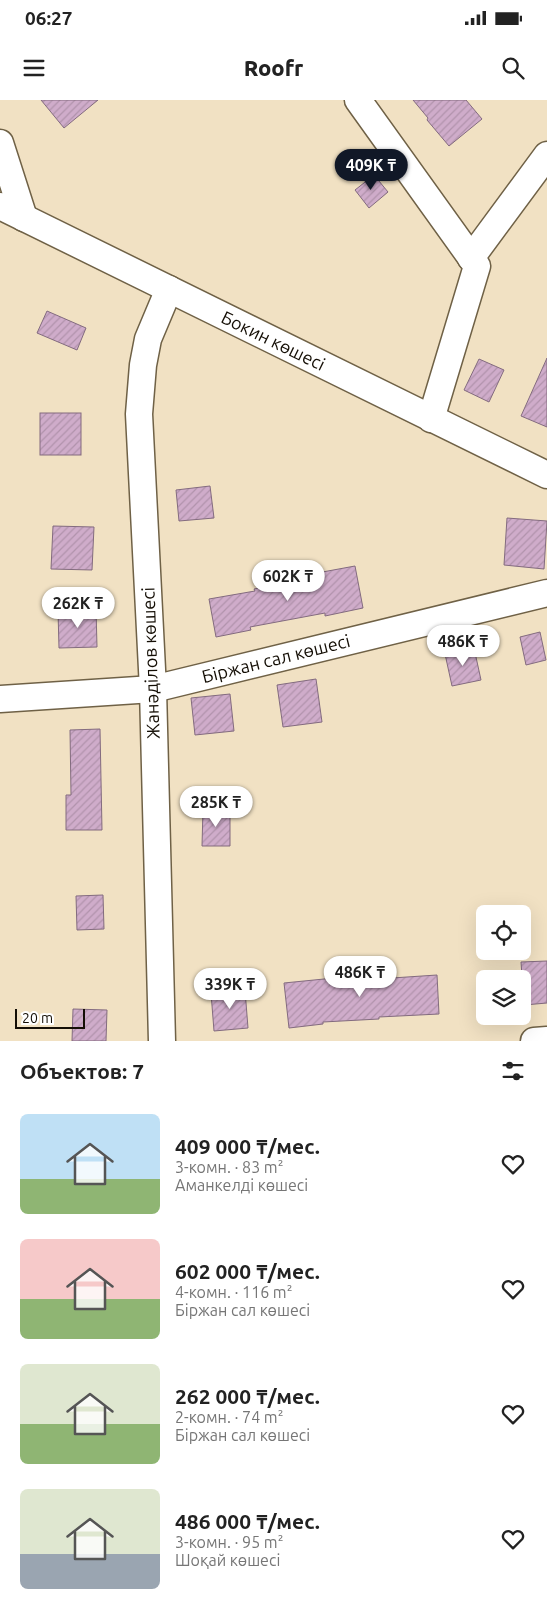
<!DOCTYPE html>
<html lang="ru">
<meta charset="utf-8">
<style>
:root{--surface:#fff;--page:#f2f2f2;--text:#222;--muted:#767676;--accent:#111827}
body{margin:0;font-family:Ubuntu,sans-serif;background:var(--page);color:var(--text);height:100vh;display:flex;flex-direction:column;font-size:19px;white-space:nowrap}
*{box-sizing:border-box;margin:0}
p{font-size:16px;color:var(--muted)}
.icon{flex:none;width:28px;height:28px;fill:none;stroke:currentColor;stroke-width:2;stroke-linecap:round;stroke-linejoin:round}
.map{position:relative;height:941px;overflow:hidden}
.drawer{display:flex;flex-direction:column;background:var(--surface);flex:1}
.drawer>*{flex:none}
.tools{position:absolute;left:476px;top:805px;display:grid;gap:10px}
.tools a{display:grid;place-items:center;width:55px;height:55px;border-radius:8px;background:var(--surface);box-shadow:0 5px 20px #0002;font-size:25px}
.scale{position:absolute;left:15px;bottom:12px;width:70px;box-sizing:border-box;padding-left:5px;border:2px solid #140e05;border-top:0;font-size:14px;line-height:18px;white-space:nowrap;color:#140e05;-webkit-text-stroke:4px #fff;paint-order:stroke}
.price{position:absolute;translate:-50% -42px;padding:0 11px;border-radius:18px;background:#fff;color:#222;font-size:16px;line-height:32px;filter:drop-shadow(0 1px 2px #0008)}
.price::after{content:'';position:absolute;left:50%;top:30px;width:15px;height:11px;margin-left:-8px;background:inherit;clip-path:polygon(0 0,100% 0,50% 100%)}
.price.current{background:var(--accent);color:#fff}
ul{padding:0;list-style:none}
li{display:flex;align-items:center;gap:15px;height:125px;padding:0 20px}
li span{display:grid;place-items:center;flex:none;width:140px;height:100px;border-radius:8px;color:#555}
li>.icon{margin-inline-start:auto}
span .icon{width:60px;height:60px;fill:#fffc;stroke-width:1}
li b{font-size:21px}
h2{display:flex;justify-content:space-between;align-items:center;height:60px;padding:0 20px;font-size:21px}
.status{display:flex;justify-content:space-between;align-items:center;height:35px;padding:0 25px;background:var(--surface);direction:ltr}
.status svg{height:14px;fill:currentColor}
header{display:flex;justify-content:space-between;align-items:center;height:65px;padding:0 20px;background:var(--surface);font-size:22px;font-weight:800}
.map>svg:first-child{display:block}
.building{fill:url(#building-hatch);stroke:#836b7f}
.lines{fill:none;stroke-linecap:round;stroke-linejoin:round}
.street-casing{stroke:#6f6146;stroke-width:29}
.street{stroke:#fff;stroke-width:26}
.labels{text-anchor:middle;stroke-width:4;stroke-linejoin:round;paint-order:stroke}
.street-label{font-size:18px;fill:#140e05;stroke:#fff}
</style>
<div class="status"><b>06:27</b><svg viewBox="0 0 49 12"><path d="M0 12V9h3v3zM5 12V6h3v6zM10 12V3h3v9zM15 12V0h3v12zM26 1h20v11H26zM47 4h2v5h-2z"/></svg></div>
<header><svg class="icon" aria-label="menu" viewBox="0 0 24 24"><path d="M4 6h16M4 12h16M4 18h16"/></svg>Roofr<svg class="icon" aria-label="search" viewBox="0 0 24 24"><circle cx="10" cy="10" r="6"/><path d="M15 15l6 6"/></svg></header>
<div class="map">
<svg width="547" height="941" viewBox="0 0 547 941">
<defs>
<pattern id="building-hatch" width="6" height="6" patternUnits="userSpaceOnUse" patternTransform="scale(1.25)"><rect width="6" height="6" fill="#cfacca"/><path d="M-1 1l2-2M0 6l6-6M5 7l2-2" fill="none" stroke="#b193ac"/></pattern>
</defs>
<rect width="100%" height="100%" fill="#f1e1c3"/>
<!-- building -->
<g class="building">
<polygon points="41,0 98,0 64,28"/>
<polygon points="413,0 466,0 482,19 449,46 427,20 428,18"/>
<polygon points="374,75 388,92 369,108 355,90"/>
<polygon points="47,211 86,228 77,250 37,233"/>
<polygon points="547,258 547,327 521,316"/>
<polygon points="479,259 504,270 489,302 464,290"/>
<rect x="40" y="313" width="41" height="42"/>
<polygon points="210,386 214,418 179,421 176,390"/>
<polygon points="507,418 547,421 544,469 504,465"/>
<polygon points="53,426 94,427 92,470 51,469"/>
<polygon points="355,466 363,508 325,516 325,513 250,527 251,530 216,537 209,499 255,491 254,489 318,477 317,473"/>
<polygon points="96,509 97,547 59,548 58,511"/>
<polygon points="540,532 546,560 526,565 520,537"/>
<polygon points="474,548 481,580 452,586 445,554"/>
<polygon points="316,579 322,622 283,627 277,585"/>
<polygon points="230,594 234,631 195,635 191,598"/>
<polygon points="100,629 102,730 66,730 66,695 71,695 70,630"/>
<polygon points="203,709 230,709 230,746 202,746"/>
<polygon points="103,795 104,829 77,830 76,796"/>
<polygon points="547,861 547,903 524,905 521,862"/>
<polygon points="377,869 377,879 437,875 439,914 379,917 379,919 323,922 323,924 289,928 284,883 344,877 344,871"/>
<polygon points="245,890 248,928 214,931 211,893"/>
<polygon points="73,909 107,910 106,941 72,941"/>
</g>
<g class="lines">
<!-- street casing -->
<g class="street-casing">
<g id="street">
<polyline points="358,0 477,166 431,319"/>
<polyline points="0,43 24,118"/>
<polyline points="0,106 547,375"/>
<polyline points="471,158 547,55"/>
<polyline points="0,599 153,589 547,493"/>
<polyline points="162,941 153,589 139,314 143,265 148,239 169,189"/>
<polyline points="534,941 547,940"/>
</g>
</g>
<!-- street -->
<use href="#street" class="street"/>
</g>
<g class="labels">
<!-- street labels -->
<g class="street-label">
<text transform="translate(273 241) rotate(26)" y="6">Бокин көшесі</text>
<text transform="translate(276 559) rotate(-14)" y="6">Біржан сал көшесі</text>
<text transform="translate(151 563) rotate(-92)" y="6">Жанәділов көшесі</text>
</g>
</g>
</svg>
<div class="tools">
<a><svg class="icon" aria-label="locate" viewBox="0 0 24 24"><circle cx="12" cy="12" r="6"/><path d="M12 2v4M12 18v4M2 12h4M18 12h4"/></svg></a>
<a><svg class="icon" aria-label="layers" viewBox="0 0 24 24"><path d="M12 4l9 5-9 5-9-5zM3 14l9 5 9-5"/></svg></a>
</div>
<div class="scale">20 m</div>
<b class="price current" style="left:371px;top:91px">409K ₸</b>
<b class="price" style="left:288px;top:502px">602K ₸</b>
<b class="price" style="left:78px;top:529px">262K ₸</b>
<b class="price" style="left:463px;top:567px">486K ₸</b>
<b class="price" style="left:216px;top:728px">285K ₸</b>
<b class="price" style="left:360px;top:898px">486K ₸</b>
<b class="price" style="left:230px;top:910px">339K ₸</b>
</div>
<section class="drawer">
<h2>Объектов: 7<svg class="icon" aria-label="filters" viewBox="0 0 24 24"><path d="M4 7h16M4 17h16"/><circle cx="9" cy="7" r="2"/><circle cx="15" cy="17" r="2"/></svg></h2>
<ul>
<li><span style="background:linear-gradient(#bfe0f5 65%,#8fb573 0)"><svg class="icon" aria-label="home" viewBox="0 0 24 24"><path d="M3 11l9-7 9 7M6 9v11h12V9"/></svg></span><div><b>409 000 ₸/мес.</b><p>3-комн. · 83 m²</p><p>Аманкелді көшесі</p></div><svg class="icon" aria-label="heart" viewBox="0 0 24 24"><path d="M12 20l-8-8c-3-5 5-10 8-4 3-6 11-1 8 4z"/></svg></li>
<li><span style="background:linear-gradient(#f6c9c9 60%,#8fb573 0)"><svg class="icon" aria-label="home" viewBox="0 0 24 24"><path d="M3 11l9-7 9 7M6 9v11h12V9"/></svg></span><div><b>602 000 ₸/мес.</b><p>4-комн. · 116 m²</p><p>Біржан сал көшесі</p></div><svg class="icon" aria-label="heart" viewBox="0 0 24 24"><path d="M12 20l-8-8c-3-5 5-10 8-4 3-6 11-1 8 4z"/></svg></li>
<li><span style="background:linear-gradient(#dfe7d0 60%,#8fb573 0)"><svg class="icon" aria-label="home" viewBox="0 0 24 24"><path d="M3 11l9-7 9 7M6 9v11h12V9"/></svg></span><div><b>262 000 ₸/мес.</b><p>2-комн. · 74 m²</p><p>Біржан сал көшесі</p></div><svg class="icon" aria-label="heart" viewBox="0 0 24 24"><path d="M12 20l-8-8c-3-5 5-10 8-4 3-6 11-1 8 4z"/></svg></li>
<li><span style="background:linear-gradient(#dfe7d0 65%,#9aa5b1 0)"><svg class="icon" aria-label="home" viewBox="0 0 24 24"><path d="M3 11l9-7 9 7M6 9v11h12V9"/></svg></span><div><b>486 000 ₸/мес.</b><p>3-комн. · 95 m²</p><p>Шоқай көшесі</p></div><svg class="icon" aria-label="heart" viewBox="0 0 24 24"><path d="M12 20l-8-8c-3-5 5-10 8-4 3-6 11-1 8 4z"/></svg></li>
</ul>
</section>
